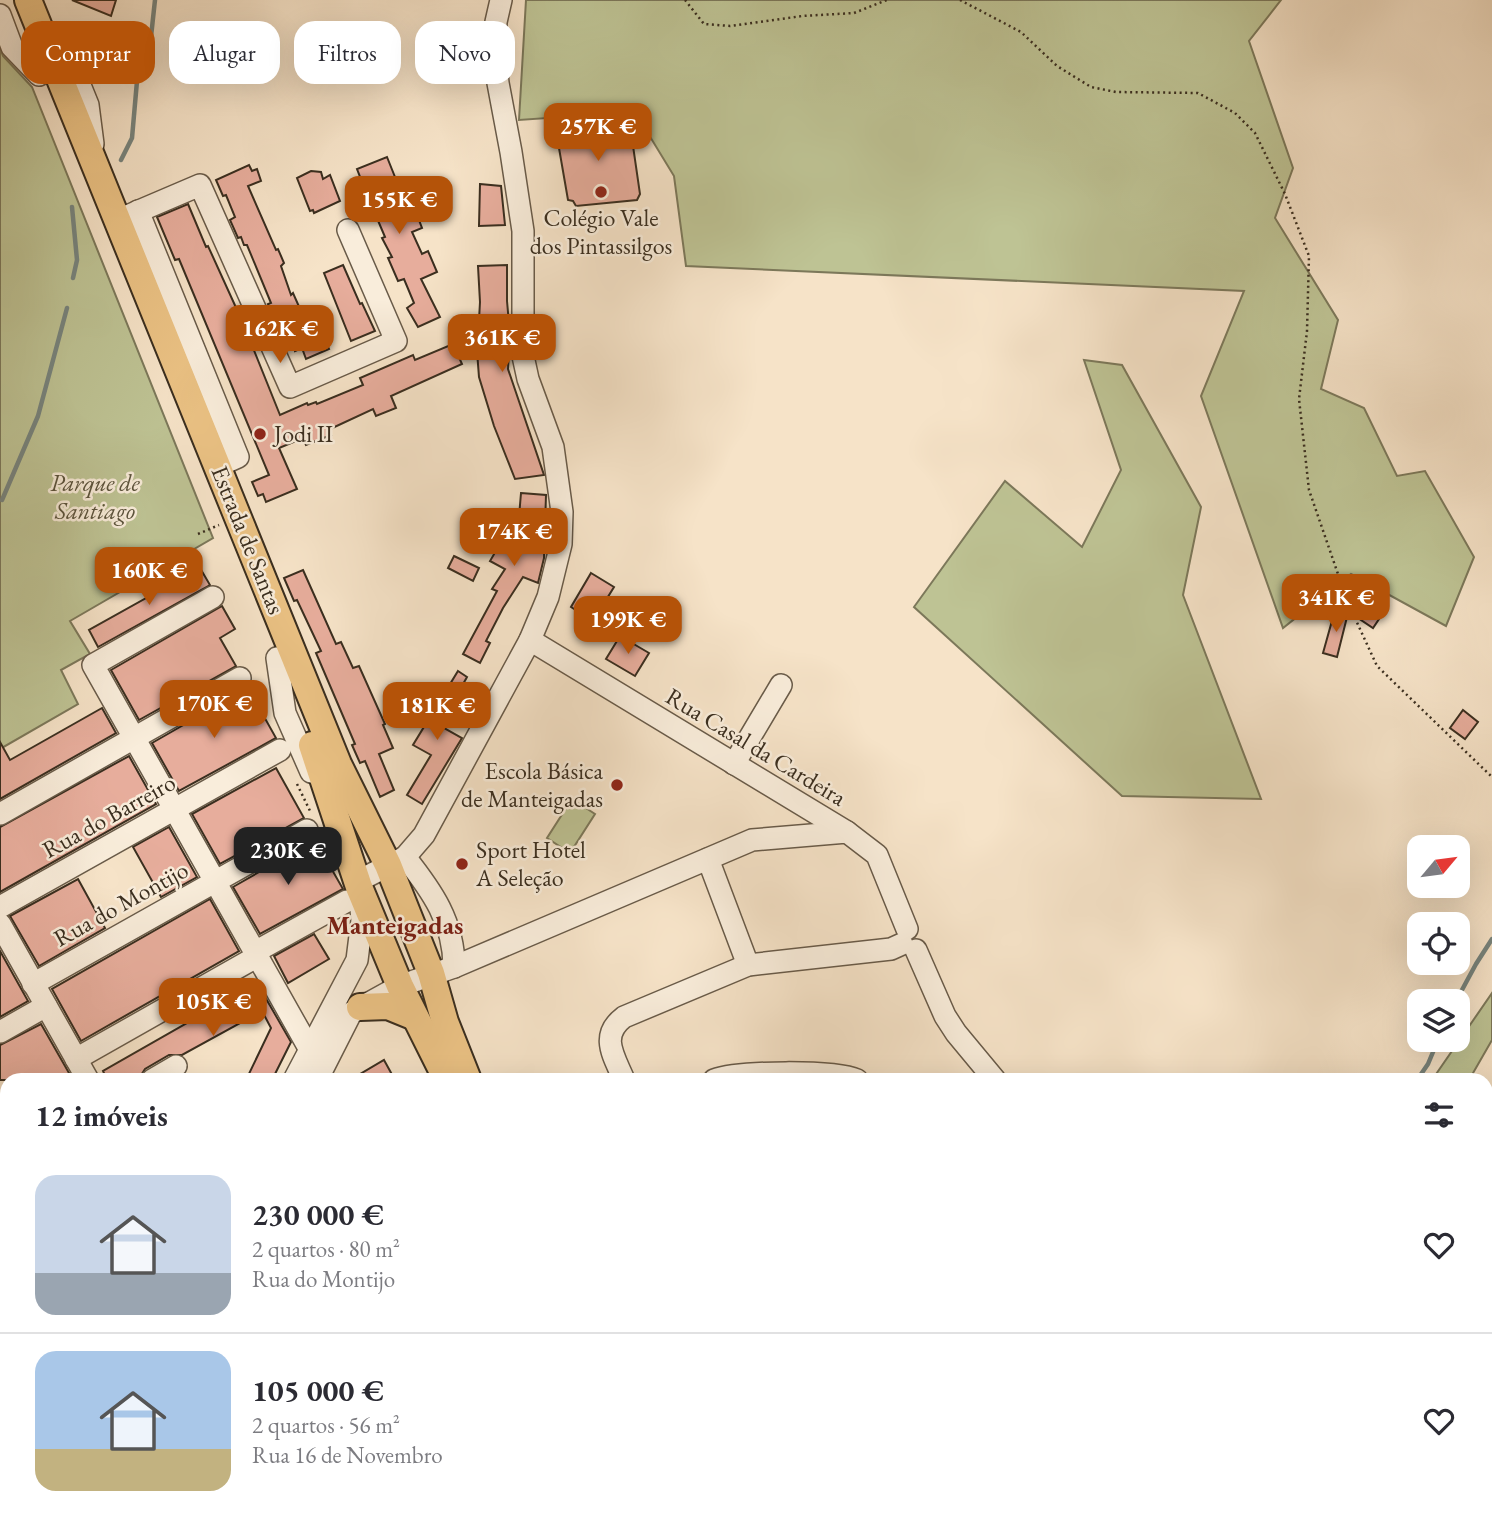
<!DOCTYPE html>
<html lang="pt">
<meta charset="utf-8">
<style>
:root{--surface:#fff;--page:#f7f7f7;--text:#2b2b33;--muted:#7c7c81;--line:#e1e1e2;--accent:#b45309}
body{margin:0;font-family:"EB Garamond",serif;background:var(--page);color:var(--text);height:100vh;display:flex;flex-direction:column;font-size:26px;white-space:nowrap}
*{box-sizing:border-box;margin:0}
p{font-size:23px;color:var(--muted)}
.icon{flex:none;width:38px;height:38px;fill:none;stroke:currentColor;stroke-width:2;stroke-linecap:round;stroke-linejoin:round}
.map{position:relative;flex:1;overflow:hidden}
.sheet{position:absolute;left:0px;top:1073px;width:1493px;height:450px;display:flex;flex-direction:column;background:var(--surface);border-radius:21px 21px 0 0;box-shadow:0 7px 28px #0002}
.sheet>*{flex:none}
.hud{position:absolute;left:21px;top:21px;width:700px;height:63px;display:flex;gap:14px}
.needle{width:46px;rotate:61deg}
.controls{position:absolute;left:1407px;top:835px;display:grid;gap:14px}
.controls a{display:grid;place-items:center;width:63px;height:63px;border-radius:14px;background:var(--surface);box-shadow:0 7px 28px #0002;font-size:35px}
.price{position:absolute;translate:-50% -60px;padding:0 16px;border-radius:14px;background:var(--accent);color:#fff;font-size:23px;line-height:46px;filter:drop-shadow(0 2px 4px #0008)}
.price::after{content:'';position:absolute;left:50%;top:42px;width:21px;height:16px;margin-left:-10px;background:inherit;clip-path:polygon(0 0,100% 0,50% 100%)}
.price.on{background:#222;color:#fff}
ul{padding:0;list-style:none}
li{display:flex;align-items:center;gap:21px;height:175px;padding:0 35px}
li+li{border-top:2px solid var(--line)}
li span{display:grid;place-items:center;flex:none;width:196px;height:140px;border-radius:21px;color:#555}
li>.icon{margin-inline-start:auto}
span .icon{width:84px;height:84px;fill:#fffc;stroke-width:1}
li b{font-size:30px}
h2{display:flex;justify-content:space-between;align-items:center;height:84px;padding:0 35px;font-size:30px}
.chip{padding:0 24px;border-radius:21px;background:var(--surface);box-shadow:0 7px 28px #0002;font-size:24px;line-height:63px}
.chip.on{background:var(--accent);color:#fff}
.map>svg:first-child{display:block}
.green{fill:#bec394;stroke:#7c785a;stroke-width:2}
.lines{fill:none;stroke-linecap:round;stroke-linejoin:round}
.stream{stroke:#77847e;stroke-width:4.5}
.building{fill:#e7ad9c;stroke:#3a2e1f;stroke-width:2}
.minor-casing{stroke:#695b49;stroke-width:24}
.major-casing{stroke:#3a2e1f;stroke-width:30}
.path{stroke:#3a2e1f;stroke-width:2.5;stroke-dasharray:2 3.5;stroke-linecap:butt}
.minor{stroke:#f9eddb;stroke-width:21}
.major{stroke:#ebc284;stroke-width:26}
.poi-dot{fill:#8f2418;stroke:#f9eddb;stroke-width:2.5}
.labels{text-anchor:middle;stroke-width:5;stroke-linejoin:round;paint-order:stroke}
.poi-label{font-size:24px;fill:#3a2e1f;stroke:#f9eddb;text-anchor:start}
.park-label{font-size:24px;font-style:italic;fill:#5b533c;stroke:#f9eddb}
.street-label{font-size:24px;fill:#3a2e1f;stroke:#f9eddb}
.neighbourhood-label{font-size:26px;font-weight:bold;fill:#7a1f14;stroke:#f9eddb}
</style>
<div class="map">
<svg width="1492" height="1521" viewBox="0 0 1492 1521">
<rect width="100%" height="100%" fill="#f6e3c8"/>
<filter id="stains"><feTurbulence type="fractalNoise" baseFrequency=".00286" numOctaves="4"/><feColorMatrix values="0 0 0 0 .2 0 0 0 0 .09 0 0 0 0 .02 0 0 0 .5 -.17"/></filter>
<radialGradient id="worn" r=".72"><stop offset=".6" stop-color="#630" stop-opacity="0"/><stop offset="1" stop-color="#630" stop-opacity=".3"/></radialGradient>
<!-- green -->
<g class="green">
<polygon points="526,0 1281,0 1249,41 1293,168 1275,218 1338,320 1321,389 1364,408 1397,476 1425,471 1474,557 1446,626 1351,574 1283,628 1201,396 1244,291 686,266 674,176 635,112 519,120"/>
<polygon points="0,48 3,56 32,87 213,538 70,621 90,654 61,670 78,704 0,749"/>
<polygon points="1084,360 1122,365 1201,507 1183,595 1261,799 1122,796 914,607 1005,481 1082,547 1121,470"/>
<polygon points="572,799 595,814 570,853 547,838"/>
<polygon points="1492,993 1492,1040 1469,1080 1432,1080"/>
<polygon points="574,1516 736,1516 737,1521 572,1521 570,1518"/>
<polygon points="1273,1516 1373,1516 1372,1521 1271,1521"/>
</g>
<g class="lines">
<!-- stream -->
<g class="stream">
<polyline points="121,160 132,138 137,81 150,46 155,0"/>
<polyline points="72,207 77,260 73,278"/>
<polyline points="2,500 38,416 67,308"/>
<polyline points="1456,1001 1476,964 1492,939"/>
<polyline points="1417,1080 1428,1064 1438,1040"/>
<polyline points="1214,1521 1215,1516"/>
</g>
</g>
<!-- building -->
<g class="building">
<polygon points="72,0 116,0 111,16"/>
<polygon points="600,119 601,127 613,126 631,132 640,194 637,200 576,206 573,201 568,200 555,125"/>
<polygon points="387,157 409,212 415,210 422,228 412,232 422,254 428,251 437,272 421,279 440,317 418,327 407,308 414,303 404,279 398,281 388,258 392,257 382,238 385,237 371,204 364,207 357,190 364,187 357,169"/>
<polygon points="249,165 252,171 257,169 261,181 248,186 276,250 278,249 284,263 281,266 291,295 293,293 308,327 317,323 329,349 306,359 302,348 295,351 294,347 290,349 278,322 272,315 268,304 271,303 247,245 244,245 241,237 238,238 230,220 235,217 226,195 223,196 216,180"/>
<polygon points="311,171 321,172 323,179 330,175 340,201 314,213 313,210 310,211 297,178"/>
<polygon points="480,184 501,186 505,225 479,226"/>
<polygon points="188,204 206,247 208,246 243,323 280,415 307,403 308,405 316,402 317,404 363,385 360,378 413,355 415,360 453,344 462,364 391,396 396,408 376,416 373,409 328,430 331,435 306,445 303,438 279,448 297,489 266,502 263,494 258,496 252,482 269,475 179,259 175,260 157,217"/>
<polygon points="343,265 360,304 362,303 375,331 351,341 324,273"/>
<polygon points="507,265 507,301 510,335 508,369 544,475 515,479 494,426 479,377 476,338 478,338 480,302 478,266"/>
<polygon points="521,493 546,495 544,558 538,583 523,577 503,608 486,641 490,643 480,663 463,654 497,591 492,589 505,569 490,561 500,544 516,553"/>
<polygon points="454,556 479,568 473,581 448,568"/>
<polygon points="200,568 210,585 98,647 89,630"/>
<polygon points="303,570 336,644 341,642 353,668 359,666 385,724 383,725 393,748 379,754 394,790 380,797 365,761 360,763 352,745 355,744 316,653 321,651 297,600 294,601 284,578"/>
<polygon points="591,573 614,587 593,621 571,607"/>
<polygon points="1365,602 1383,613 1373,628 1355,616"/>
<polygon points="222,606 235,629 220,638 236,666 139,720 111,670"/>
<polygon points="1335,610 1348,613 1337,657 1323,653"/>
<polygon points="620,636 649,653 635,676 606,659"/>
<polygon points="458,671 467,677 453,702 456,704 442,727 462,738 422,804 407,795 431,755 413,745"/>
<polygon points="248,688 276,738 179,791 152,743"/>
<polygon points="102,708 116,733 0,799 0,742 10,760"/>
<polygon points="1463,710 1478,722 1465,739 1450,728"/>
<polygon points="129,756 156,804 0,892 0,827"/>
<polygon points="276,768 304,818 220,864 192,814"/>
<polygon points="169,827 197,877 161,897 133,847"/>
<polygon points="315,840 343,889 260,934 233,887"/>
<polygon points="78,879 105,928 39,966 10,916"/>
<polygon points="210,899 239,951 81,1041 52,989"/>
<polygon points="314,934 329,959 288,983 274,956"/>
<polygon points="0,951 28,1001 0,1017"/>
<polygon points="257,983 291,1042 272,1080 246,1080 271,1028 262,1011 182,1055 169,1055 145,1069 138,1080 107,1080 103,1071"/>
<polygon points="41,1024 73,1080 0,1080 0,1045"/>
<polygon points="384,1060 395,1080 350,1080"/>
</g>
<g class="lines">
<!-- minor casing -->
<g class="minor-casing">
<g id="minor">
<polyline points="0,15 12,47 39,75"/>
<polyline points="50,41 73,68 88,105 93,144"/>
<polyline points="138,211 238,457 218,466"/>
<polyline points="118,220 200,185 290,387 396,341 348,230"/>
<polyline points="213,597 93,665 309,1048"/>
<polyline points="530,640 847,832"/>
<polyline points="277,658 285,713 311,772"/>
<polyline points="734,764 781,685"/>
<polyline points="0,814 240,678"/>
<path d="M405,857c27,34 49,65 49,110"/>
<polyline points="708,859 748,965"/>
<polyline points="0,907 280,750"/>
<polyline points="0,924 88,1080"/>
<polyline points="916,950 945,1016 956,1033 995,1080"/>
<polyline points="255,952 347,901"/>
<polyline points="33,984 307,830"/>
<polyline points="0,1032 46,1006"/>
<polyline points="76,1059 258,956"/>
<polyline points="152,1080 176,1066"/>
<polyline points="294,1080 357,960 362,920 359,887 364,878 405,857 424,835 530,640 548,597 561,544 562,512 553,447 528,379 523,356 523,231 511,152 498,83 495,51 496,22 501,0"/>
<polyline points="317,1080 351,1013 400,986 454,967 752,840 847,832 877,855 907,929"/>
<path d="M624,1080c-10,-24 -25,-44 0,-63l124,-52 143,-16 11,-5"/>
<path d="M714,1080c24,-9 120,-10 143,0"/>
<polyline points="0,1122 3,1127 7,1125"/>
<polyline points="0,1347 7,1333"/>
<polyline points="103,1516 113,1521"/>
<polyline points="264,1516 267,1521"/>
<polyline points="374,1516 377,1521"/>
<polyline points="484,1516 488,1521"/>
<polyline points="63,1521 73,1516"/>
<polyline points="798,1521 801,1516"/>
<polyline points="1026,1521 1029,1516"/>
</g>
</g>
<!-- major casing -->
<g class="major-casing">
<g id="major">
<polyline points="28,0 338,764 388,865 431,973 445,1022 468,1080"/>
<polyline points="312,745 359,887 400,986 447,1080"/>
<polyline points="360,1007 388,1006 415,1017"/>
<polyline points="763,1516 765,1521"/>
<polyline points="826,1516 836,1521"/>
<polyline points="870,1516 880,1521"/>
</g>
</g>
<!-- path -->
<g class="path">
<polyline points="685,0 704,24 730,26 802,16 854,13 887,0"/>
<polyline points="960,0 1021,32 1057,66 1091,87 1116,92 1198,93 1235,113 1255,133 1285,194 1309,256 1307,331 1299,399 1309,490 1348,603 1377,666 1492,777"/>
<polyline points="198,534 219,525"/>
<polyline points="297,784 311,813"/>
<polyline points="0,1175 7,1175"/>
</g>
<!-- minor -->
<use href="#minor" class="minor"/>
<!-- major -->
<use href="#major" class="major"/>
</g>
<!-- markers -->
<g class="poi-dot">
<circle cx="601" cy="192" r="7"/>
<circle cx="260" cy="434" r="7"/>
<circle cx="617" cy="785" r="7"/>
<circle cx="462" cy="864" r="7"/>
</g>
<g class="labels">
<!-- poi labels -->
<g class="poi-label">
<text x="601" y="226" text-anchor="middle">Colégio Vale<tspan x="601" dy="28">dos Pintassilgos</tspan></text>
<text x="274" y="442">Jodi II</text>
<text x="603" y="779" text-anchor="end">Escola Básica<tspan x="603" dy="28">de Manteigadas</tspan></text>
<text x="476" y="858">Sport Hotel<tspan x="476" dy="28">A Seleção</tspan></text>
</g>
<!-- park labels -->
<g class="park-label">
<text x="95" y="491">Parque de<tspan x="95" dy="28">Santiago</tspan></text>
</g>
<!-- street labels -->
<g class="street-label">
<text transform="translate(248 540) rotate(68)" y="8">Estrada de Santas</text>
<text transform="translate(756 747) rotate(31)" y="8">Rua Casal da Cardeira</text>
<text transform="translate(109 816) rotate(-29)" y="8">Rua do Barreiro</text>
<text transform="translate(121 904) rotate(-29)" y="8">Rua do Montijo</text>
</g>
<!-- neighbourhood labels -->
<g class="neighbourhood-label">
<text x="395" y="934">Manteigadas</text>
</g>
</g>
<rect width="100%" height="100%" filter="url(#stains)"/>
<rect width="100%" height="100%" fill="url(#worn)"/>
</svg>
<div class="controls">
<a><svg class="needle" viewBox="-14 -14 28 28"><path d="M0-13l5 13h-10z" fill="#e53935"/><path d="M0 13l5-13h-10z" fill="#7c7c81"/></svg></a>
<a><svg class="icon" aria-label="locate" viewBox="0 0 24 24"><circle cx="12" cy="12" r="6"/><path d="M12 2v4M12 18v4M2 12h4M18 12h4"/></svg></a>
<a><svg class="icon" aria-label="layers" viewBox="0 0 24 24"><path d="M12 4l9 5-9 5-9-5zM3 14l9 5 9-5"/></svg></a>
</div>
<b class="price" style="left:598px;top:163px">257K €</b>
<b class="price" style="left:399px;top:236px">155K €</b>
<b class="price" style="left:280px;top:365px">162K €</b>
<b class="price" style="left:502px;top:374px">361K €</b>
<b class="price" style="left:514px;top:568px">174K €</b>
<b class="price" style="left:149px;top:607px">160K €</b>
<b class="price" style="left:1336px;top:634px">341K €</b>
<b class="price" style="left:628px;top:656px">199K €</b>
<b class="price" style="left:214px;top:740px">170K €</b>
<b class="price" style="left:437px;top:742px">181K €</b>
<b class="price on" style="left:288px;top:887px">230K €</b>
<b class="price" style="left:213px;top:1038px">105K €</b>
<div class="hud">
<a class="chip on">Comprar</a>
<a class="chip">Alugar</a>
<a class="chip">Filtros</a>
<a class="chip">Novo</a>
</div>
<section class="sheet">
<h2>12 imóveis<svg class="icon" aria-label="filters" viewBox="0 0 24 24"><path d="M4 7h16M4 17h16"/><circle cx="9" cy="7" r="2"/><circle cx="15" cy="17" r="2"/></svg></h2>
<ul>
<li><span style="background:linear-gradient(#c9d6e8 70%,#9aa5b1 0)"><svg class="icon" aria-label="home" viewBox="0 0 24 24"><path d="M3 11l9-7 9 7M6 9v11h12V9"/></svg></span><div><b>230 000 €</b><p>2 quartos · 80 m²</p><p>Rua do Montijo</p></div><svg class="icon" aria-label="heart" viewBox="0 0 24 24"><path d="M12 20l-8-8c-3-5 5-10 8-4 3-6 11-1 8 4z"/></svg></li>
<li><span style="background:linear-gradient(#a9c7e8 70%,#c2b280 0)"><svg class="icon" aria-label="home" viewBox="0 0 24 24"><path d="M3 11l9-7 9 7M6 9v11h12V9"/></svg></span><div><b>105 000 €</b><p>2 quartos · 56 m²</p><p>Rua 16 de Novembro</p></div><svg class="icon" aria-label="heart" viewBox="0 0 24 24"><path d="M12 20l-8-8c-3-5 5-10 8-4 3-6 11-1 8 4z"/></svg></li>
</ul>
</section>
</div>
